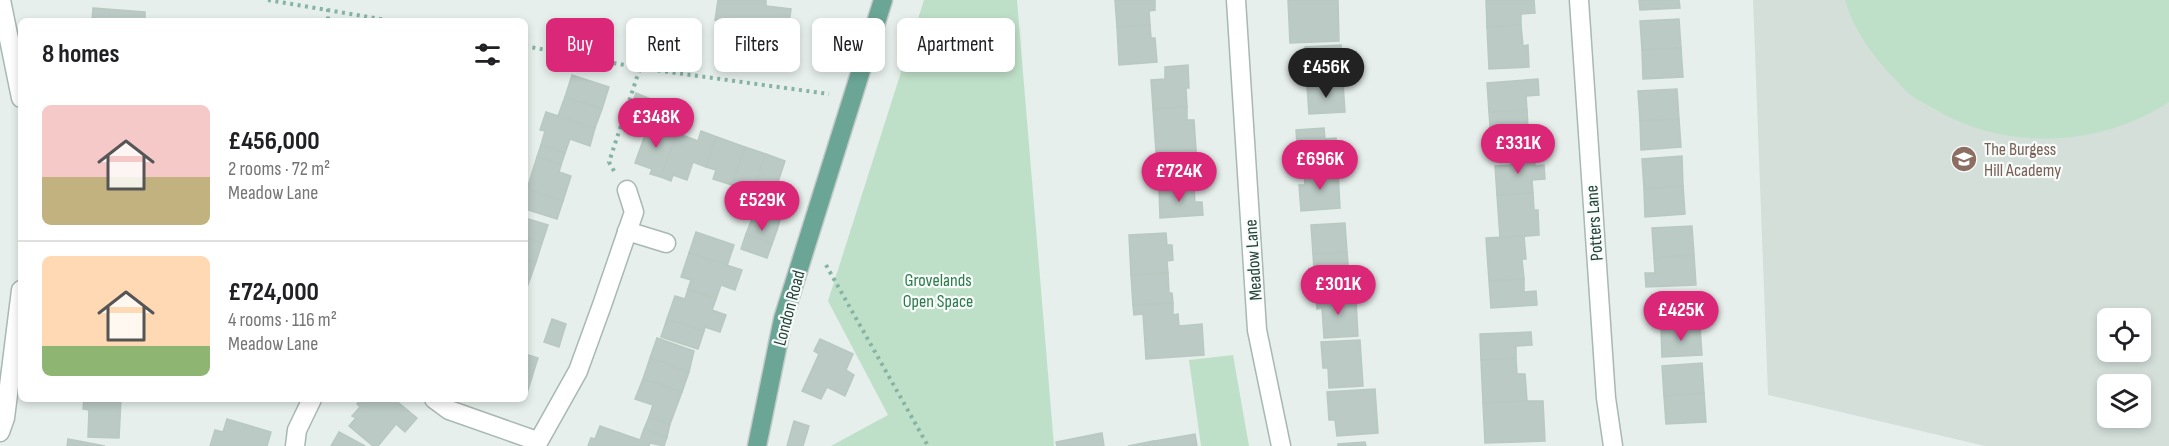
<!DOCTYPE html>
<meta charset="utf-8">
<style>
:root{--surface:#fff;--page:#f6f6f6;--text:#202124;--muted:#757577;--line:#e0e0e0;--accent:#db2777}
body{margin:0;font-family:"Sofia Sans Condensed",sans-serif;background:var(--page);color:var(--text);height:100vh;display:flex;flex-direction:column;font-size:22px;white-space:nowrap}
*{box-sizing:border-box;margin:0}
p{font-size:20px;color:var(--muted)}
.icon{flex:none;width:33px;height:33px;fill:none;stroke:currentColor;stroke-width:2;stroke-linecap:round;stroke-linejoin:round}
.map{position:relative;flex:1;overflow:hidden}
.details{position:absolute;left:18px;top:18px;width:510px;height:384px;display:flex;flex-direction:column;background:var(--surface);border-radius:9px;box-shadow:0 3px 9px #0003}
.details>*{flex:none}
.top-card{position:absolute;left:546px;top:18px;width:570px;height:54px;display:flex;gap:12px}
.tools{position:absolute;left:2097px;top:308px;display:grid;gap:12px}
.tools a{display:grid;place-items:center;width:54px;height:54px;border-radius:9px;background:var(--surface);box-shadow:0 3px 9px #0003;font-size:30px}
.price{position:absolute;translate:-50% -51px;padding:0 14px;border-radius:21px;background:var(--accent);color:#fff;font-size:20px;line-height:39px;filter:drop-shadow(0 2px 3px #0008)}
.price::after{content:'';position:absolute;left:50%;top:36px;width:18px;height:14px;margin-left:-9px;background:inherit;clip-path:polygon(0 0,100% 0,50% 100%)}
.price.selected{background:#222;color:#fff}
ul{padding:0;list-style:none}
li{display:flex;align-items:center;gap:18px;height:150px;padding:0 24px}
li+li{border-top:2px solid var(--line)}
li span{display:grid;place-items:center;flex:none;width:168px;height:120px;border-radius:9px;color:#555}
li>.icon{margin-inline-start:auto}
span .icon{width:72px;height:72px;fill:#fffc;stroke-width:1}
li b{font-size:26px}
h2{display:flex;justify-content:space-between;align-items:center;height:72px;padding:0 24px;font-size:26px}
.chip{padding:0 21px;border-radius:9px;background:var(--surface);box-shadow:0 3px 9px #0003;font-size:21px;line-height:54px}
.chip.selected{background:var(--accent);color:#fff}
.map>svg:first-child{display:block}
.built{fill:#d4dfda;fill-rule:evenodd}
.green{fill:#bfe0c8}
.building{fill:#bbcac4;stroke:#b8c9c2;stroke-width:1.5}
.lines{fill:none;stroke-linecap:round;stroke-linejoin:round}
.minor-casing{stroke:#a8b8b2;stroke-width:21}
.major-casing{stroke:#c2cac8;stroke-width:21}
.path{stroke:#86b3a5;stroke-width:4;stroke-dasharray:3 4.5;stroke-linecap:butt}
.minor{stroke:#fff;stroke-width:18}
.major{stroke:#6aa596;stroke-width:18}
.labels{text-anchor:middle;stroke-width:4.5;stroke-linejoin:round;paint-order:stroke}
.education-label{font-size:18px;fill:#785e54;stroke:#f7fbf9;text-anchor:start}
.street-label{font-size:18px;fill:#24423a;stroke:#f7fbf9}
.park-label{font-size:18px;fill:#2d7a4b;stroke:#f7fbf9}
</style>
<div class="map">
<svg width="2169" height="446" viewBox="0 0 2169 446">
<rect width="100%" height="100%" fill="#e6efeb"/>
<!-- built -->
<path class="built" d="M1753,0h416v446h-184l-217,-51zM2108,318h32v33h-32zM2108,384h32v33h-32z"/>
<!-- green -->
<g class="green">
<polygon points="924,0 1017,0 1054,446 831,446 888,415 828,301"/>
<path d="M1845,0h324v102c-70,46 -166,50 -238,5 -7,-4 -16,-8 -23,-14 -7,-6 -12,-14 -19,-20 -20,-22 -36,-45 -44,-73z"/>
<polygon points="1233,355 1249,446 1201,446 1189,360"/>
</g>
<!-- building -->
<g class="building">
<polygon points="718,0 766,0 766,6 791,9 788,31 715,20"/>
<polygon points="1115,0 1155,0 1155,10 1149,11 1150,25 1117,27"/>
<polygon points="1288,0 1338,0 1339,41 1290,43"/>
<polygon points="1486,0 1534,0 1535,13 1521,14 1521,25 1487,27"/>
<polygon points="1639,0 1679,0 1680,8 1640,10"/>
<polygon points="93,8 145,12 145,21 92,21"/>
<polygon points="1679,19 1681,48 1642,50 1640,21"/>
<polygon points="1150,25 1151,38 1155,38 1157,62 1119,65 1117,27"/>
<polygon points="1521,25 1523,46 1528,45 1529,67 1489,69 1487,27"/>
<polygon points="1341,45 1343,83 1307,86 1305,47"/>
<polygon points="1681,48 1683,77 1643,79 1642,50"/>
<polygon points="1188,65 1189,88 1186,88 1187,107 1153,109 1151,80 1165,79 1165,67"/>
<polygon points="572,75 609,87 602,109 565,97"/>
<polygon points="1538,79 1539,95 1526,96 1527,110 1489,112 1487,83"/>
<polygon points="1343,83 1345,112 1309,114 1307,86"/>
<polygon points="1677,89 1679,119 1640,121 1638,91"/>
<polygon points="636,93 648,98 641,120 628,115"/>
<polygon points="565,97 602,109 595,128 558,116"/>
<polygon points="648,98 660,101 652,123 641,120"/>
<polygon points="1187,107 1187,120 1194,120 1196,150 1156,152 1153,109"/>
<polygon points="1527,110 1528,128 1532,127 1534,153 1492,155 1489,112"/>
<polygon points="546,112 595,128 590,146 570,139 565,153 541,145 545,131 540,130"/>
<polygon points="1679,119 1681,147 1641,150 1640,121"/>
<polygon points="649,124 677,133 661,177 650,174 652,169 635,163"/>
<polygon points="1324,128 1325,139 1336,138 1338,170 1304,172 1303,158 1298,158 1296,130"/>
<polygon points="701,131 717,137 706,167 693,162 687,180 673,175 671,181 661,177 677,133 698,141"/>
<polygon points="717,137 745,147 732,185 713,179 716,170 706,167"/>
<polygon points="541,145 565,153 561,165 537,157"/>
<polygon points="745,147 766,154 752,192 732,185"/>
<polygon points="1196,150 1196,169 1193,169 1194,187 1159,189 1156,152"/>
<polygon points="1534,153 1535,166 1544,165 1545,179 1532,180 1533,193 1497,195 1495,166 1511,165 1510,154"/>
<polygon points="766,154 785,161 772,200 752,192"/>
<polygon points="1682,156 1683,186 1644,189 1642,159"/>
<polygon points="537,157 561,165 559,172 571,176 563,201 527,189"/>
<polygon points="1338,170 1340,208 1301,211 1299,185 1305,185 1304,172"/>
<polygon points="1683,186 1685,214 1645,217 1644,189"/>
<polygon points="1194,187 1195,202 1202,202 1203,215 1160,218 1159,189"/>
<polygon points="527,189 563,201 557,219 525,209"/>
<polygon points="1533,193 1534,210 1538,210 1539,235 1500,238 1497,195"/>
<polygon points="756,208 781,217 777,230 751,221"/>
<polygon points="525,218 548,225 542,243 525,237"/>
<polygon points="751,221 777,230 772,244 746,234"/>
<polygon points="1345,223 1347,252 1313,254 1311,225"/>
<polygon points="1692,226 1694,255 1654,258 1652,228"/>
<polygon points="696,232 734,245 727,266 689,253"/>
<polygon points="1166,233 1167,245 1172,245 1173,260 1167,261 1168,273 1131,275 1129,235"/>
<polygon points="746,234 772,244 767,258 741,249"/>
<polygon points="1524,236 1526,259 1522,259 1524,279 1489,281 1486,238"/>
<polygon points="525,237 542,243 536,262 525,258"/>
<polygon points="1347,252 1349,277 1340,278 1341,294 1310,296 1309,269 1314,269 1313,254"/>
<polygon points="689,253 742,270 735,290 721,285 716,299 688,289 691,280 681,277"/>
<polygon points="1694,255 1696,285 1646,287 1645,273 1655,273 1654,258"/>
<polygon points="525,258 536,262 525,293"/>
<polygon points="1168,273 1169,293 1172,293 1173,303 1133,305 1131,275"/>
<polygon points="1524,279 1524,292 1536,291 1537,305 1491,308 1489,281"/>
<polygon points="688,289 716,299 712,310 726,315 720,332 705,327 704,331 667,319 675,296 685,299"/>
<polygon points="1345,294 1346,301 1356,300 1358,336 1324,338 1322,308 1317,309 1316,295"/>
<polygon points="1699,297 1700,327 1661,329 1659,299"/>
<polygon points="1173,303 1173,315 1178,314 1179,326 1202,324 1204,355 1146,359 1143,314 1134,315 1133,305"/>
<polygon points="552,319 566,324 559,347 544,342"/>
<polygon points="667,319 704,331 698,349 661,337"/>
<polygon points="1700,327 1702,355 1662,357 1661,329"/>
<polygon points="1531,332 1532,345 1516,346 1516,358 1481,360 1480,334"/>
<polygon points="657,338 694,351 689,372 650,358"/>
<polygon points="820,339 853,354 846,370 854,375 845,396 827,387 821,399 802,391 819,354 814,351"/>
<polygon points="1360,340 1363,386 1329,388 1328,368 1323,368 1321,342"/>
<polygon points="525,354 538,358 526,396 525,395"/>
<polygon points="650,358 689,372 682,392 643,379"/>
<polygon points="1516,358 1517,374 1525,374 1527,401 1483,403 1481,360"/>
<polygon points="1702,363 1704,393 1664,396 1662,366"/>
<polygon points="643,379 682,392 670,424 649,417 653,405 635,399"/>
<polygon points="1375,389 1378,433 1337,436 1335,420 1329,420 1327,392"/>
<polygon points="1704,393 1706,422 1666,424 1664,396"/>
<polygon points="84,399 121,399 119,438 88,437 89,410 83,409"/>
<polygon points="361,399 394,399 417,418 405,432 396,424 378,446 373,446 349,426 356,418 352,416 360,407 357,404"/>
<polygon points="1527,401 1543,401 1545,441 1485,443 1483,403"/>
<polygon points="649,417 670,424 667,437 644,429"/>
<polygon points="227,419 271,432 267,446 210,446 215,430 223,432"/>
<polygon points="794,421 809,426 803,446 787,446"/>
<polygon points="600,426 640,440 644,429 667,437 664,446 650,443 649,446 588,446 591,438 595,439"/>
<polygon points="339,432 365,446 331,446"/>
<polygon points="1102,433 1104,446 1057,446 1056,442"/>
<polygon points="1195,434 1197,446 1155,446 1154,441"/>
<polygon points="68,439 105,446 67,446"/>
<polygon points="1154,441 1155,446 1128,446"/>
<polygon points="1365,442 1366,446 1338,446 1338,444"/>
</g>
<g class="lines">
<!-- minor casing -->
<g class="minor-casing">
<g id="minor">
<polyline points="1,0 21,98"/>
<polyline points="1236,0 1257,330 1281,446"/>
<polyline points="1579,0 1606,398 1613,446"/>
<polyline points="627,231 666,243"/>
<polyline points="434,399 449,410 537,441"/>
<polyline points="0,432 5,418 21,290"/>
<polyline points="295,446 297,430 312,399"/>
<polyline points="536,446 578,371 602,305 634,212 627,190"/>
</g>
</g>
<!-- major casing -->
<g class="major-casing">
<polyline id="major" points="757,446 783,319 883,0"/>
</g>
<!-- path -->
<g class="path">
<polyline points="268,0 393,21"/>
<polyline points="328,9 328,21"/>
<polyline points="525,46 640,68 829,94"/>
<polyline points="614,171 609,162 640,68"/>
<polyline points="826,265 928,446"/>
</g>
<!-- minor -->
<use href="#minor" class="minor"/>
<!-- major -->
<use href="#major" class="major"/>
</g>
<!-- icons -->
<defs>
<g id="school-disc" transform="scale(1.35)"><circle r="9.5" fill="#8d6e63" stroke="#f7fbf9"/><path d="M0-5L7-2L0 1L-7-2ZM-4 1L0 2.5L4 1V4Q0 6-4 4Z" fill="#fff"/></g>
</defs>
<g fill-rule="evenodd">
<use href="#school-disc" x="1964" y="159"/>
</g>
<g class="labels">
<!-- education labels -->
<g class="education-label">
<text x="1984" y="155">The Burgess<tspan x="1984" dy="21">Hill Academy</tspan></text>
</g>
<!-- street labels -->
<g class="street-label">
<text transform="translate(1594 223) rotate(-94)" y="6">Potters Lane</text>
<text transform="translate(1253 260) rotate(-94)" y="6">Meadow Lane</text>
<text transform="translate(789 308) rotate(-75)" y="6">London Road</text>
</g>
<!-- park labels -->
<g class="park-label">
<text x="938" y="286">Grovelands<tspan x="938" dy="21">Open Space</tspan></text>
</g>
</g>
</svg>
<div class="tools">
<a><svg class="icon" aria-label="locate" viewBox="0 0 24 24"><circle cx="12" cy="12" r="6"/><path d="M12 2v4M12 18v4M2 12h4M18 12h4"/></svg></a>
<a><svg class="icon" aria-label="layers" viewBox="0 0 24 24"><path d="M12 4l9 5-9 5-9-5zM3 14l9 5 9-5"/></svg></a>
</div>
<b class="price selected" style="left:1326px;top:99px">£456K</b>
<b class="price" style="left:656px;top:149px">£348K</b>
<b class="price" style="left:1518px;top:175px">£331K</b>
<b class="price" style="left:1320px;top:191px">£696K</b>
<b class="price" style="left:1179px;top:203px">£724K</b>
<b class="price" style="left:762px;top:232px">£529K</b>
<b class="price" style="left:1338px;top:316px">£301K</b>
<b class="price" style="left:1681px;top:342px">£425K</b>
<div class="top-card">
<a class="chip selected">Buy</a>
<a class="chip">Rent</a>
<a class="chip">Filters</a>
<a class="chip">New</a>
<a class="chip">Apartment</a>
</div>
<section class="details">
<h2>8 homes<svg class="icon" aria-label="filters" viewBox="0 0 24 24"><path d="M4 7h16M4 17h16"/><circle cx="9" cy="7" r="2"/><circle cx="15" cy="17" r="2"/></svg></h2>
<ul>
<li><span style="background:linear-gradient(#f6c9c9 60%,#c2b280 0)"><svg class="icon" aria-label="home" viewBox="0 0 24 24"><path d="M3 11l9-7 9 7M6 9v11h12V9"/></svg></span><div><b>£456,000</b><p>2 rooms · 72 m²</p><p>Meadow Lane</p></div></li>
<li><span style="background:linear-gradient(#ffd9b3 75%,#8fb573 0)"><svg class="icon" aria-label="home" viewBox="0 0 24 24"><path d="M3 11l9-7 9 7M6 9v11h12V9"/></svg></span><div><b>£724,000</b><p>4 rooms · 116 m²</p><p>Meadow Lane</p></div></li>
</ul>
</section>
</div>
